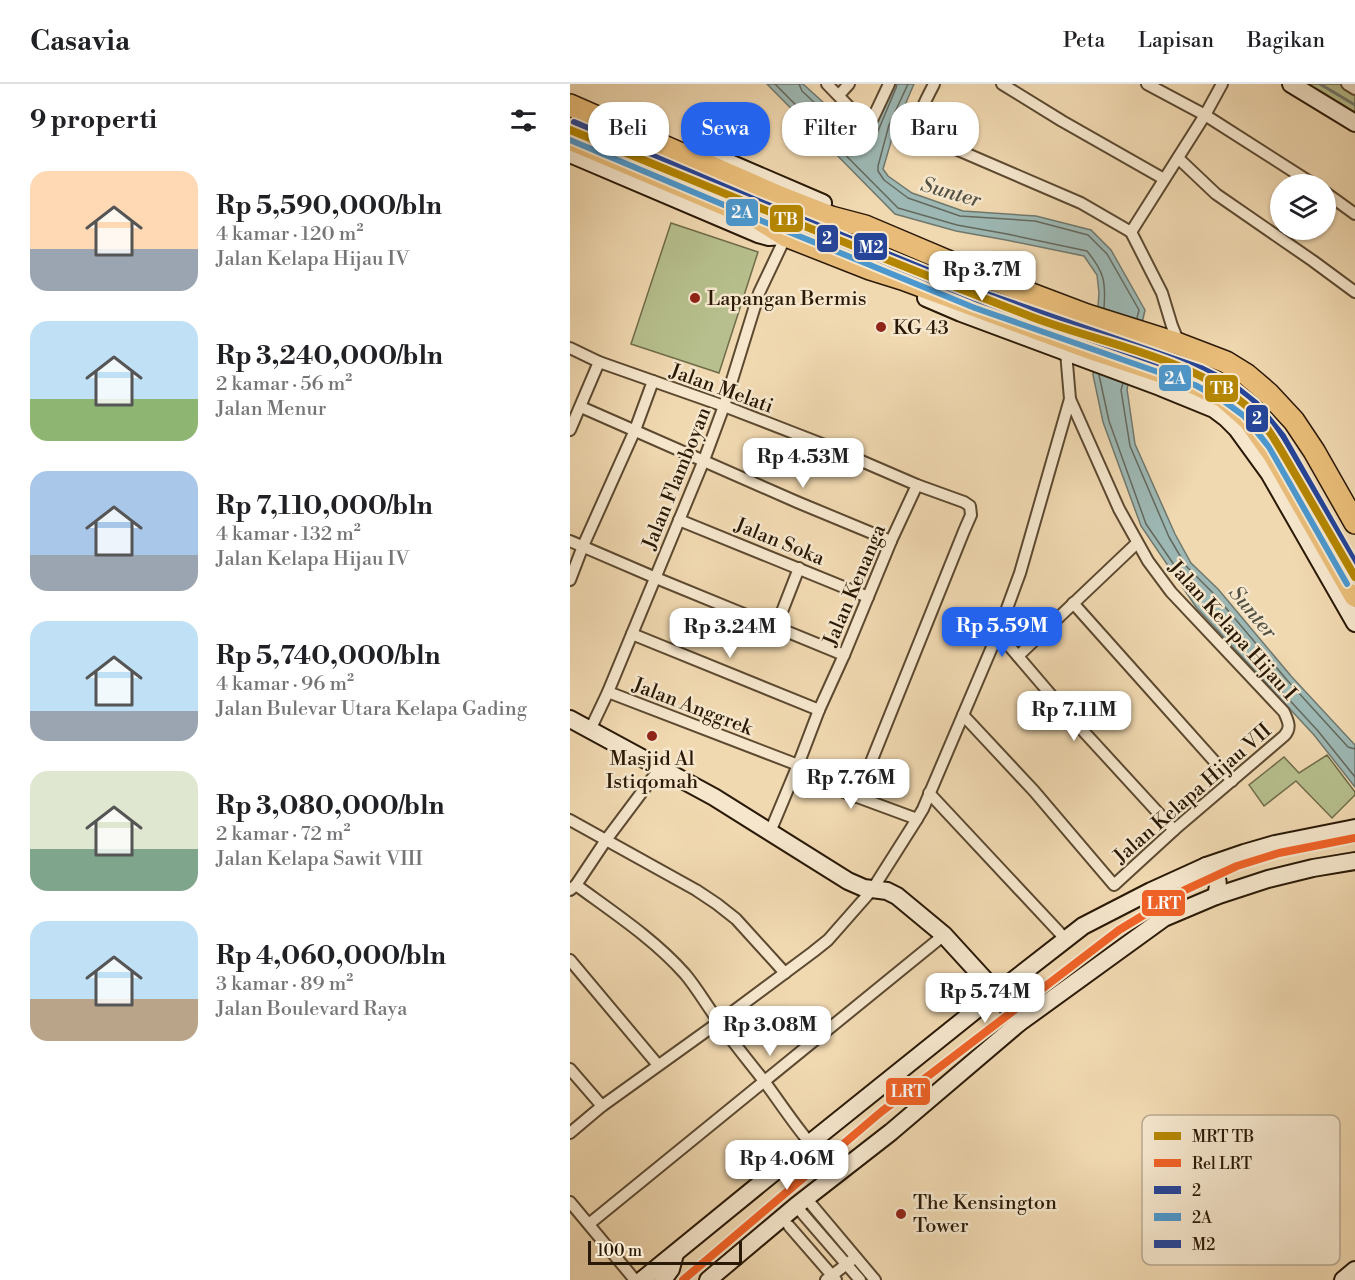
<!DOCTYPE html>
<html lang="id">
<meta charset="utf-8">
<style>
:root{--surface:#fff;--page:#f6f6f6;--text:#202124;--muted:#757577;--line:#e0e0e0;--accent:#2563eb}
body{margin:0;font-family:"Libre Bodoni",serif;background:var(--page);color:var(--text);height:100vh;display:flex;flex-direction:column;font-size:22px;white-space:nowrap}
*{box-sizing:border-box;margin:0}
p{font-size:20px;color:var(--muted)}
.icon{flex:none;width:33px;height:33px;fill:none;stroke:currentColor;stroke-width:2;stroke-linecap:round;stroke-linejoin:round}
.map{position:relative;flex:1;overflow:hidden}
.side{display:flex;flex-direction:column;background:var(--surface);width:570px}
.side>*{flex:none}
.guide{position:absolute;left:18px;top:18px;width:570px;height:54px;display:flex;gap:12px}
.tools{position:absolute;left:700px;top:90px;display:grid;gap:12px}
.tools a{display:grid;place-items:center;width:66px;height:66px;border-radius:50%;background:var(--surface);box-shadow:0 2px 4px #0004;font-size:30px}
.scale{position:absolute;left:18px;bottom:15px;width:154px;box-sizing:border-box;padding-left:6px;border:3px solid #2a1906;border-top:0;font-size:16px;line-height:21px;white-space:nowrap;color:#2a1906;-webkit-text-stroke:4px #f5e6cc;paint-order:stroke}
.price{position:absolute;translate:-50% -51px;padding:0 14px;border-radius:12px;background:#fff;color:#222;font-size:20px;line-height:39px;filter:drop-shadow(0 2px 3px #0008)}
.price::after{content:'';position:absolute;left:50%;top:36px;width:18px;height:14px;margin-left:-9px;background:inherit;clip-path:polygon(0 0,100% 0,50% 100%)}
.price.selected{background:var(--accent);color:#fff}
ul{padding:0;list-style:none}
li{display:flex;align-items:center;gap:18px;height:150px;padding:0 30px}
li span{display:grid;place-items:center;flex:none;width:168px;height:120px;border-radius:18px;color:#555}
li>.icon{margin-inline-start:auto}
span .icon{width:72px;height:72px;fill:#fffc;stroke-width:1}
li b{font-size:26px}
h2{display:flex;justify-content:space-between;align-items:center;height:72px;padding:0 30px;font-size:26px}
.tag{padding:0 21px;border-radius:24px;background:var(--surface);box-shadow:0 2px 4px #0004;font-size:21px;line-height:54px}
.tag.selected{background:var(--accent);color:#fff}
header{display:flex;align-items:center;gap:36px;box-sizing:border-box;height:84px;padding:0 30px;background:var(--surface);border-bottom:2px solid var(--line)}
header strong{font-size:28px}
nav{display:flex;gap:33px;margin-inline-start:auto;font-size:21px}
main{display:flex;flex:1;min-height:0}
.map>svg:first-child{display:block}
.green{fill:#b6bf8d;stroke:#706c4a;stroke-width:1.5}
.water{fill:#9db8b4;stroke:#6f786e;stroke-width:1.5}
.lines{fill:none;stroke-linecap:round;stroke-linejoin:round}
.shore{stroke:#64685d;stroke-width:1.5}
.stream{stroke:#6f786e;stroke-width:3}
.street-casing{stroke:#5c4930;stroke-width:14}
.secondary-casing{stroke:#2a1906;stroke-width:20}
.highway-casing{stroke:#2a1906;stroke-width:24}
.street{stroke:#f5e6cc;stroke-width:10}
.secondary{stroke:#f5e6cc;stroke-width:16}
.highway{stroke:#e8bc78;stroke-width:21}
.bus-1-casing{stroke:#f5e6cc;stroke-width:10}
.bus-2-casing{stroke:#f5e6cc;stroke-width:10}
.bus-3-casing{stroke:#f5e6cc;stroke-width:10}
.bus-1{stroke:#264598;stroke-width:6}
.bus-2{stroke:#4c98ce;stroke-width:6}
.bus-3{stroke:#264598;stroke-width:6}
.rail-1-casing{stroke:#f5e6cc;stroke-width:12}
.rail-1{stroke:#f16227;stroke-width:8}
.metro-1-casing{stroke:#f5e6cc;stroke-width:12}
.metro-1{stroke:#b48602;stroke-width:8}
.poi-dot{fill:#8f2418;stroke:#f5e6cc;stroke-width:2}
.labels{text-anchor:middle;stroke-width:5;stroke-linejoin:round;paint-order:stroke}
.poi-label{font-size:20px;fill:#2a1906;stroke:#f5e6cc;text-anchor:start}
.street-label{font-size:20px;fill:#2a1906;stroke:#f5e6cc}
.water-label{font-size:21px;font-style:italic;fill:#525143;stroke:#f5e6cc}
.key{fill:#f5e6cc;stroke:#b8a891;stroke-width:1.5}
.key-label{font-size:16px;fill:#2a1906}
.line-badge{stroke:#f5e6cc;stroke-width:2}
.badge-label{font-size:16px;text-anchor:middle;font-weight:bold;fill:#fff}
</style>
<header>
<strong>Casavia</strong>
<nav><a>Peta</a><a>Lapisan</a><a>Bagikan</a></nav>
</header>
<main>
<section class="side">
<h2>9 properti<svg class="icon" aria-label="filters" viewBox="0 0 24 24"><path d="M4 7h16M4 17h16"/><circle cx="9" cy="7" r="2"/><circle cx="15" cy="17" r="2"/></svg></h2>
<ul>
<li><span style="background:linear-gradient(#ffd9b3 65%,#9aa5b1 0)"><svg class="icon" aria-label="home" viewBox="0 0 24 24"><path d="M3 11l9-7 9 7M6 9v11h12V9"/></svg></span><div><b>Rp 5,590,000/bln</b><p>4 kamar · 120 m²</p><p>Jalan Kelapa Hijau IV</p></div></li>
<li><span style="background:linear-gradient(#bfe0f5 65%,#8fb573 0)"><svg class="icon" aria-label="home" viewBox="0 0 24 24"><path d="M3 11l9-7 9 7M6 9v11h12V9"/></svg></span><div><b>Rp 3,240,000/bln</b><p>2 kamar · 56 m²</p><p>Jalan Menur</p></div></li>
<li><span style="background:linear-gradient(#a9c7e8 70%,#9aa5b1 0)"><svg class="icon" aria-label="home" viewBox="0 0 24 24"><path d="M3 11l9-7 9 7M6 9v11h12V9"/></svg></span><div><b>Rp 7,110,000/bln</b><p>4 kamar · 132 m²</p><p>Jalan Kelapa Hijau IV</p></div></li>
<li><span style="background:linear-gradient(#bfe0f5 75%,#9aa5b1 0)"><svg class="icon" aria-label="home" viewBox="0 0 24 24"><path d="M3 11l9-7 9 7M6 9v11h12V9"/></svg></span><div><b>Rp 5,740,000/bln</b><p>4 kamar · 96 m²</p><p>Jalan Bulevar Utara Kelapa Gading</p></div></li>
<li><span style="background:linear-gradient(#dfe7d0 65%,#7fa58c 0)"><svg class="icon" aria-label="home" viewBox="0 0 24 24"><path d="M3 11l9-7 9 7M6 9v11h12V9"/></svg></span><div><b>Rp 3,080,000/bln</b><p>2 kamar · 72 m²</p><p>Jalan Kelapa Sawit VIII</p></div></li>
<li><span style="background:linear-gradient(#bfe0f5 65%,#b9a48a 0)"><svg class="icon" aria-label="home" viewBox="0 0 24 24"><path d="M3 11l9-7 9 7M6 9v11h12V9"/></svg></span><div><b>Rp 4,060,000/bln</b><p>3 kamar · 89 m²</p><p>Jalan Boulevard Raya</p></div></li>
</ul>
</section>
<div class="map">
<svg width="785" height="1196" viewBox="0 0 785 1196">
<rect width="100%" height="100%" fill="#f0d8b0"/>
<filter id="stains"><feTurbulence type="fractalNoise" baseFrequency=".00333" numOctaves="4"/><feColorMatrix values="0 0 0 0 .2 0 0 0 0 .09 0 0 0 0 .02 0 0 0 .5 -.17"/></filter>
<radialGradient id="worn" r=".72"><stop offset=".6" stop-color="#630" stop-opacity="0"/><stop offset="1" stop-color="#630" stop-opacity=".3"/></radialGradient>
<!-- green -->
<g class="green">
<polygon points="721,0 777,0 785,3 785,39"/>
<polygon points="101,139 188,168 149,289 61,260"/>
<polygon points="757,671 785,708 785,711 762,734 726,697 694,722 679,701 714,673 729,689"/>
</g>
<!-- water -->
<polygon class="water" points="197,0 233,0 297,58 322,0 344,0 325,44 313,85 318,92 342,109 393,127 466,132 521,146 541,166 575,226 557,305 565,360 605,450 621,479 648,505 721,592 785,661 785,703 744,651 626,523 571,442 533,338 523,291 529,209 527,191 514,172 436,156 386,147 325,130"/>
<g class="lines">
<!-- shore -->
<g class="shore">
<path d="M205,0l123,124 59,17 50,9 80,17c17,21 19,30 17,57"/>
<path d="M229,0l3,7 59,55c5,2 9,1 12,-3l23,-55 1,-4"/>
<polyline points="338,0 319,41 308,82 308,87 314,96 338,114 390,132 465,137 518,151 537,170 569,226 567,234"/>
<polyline points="529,291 539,337 576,440 631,520 748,647 785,693"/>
<polyline points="553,299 551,306 560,362 599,453 616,482 644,510 717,596 778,663 785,665"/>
</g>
<!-- stream -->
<polyline class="stream" points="750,0 785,21"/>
<!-- street casing -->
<g class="street-casing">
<g id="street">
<polyline points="257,0 287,31 294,37 299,37 303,34 319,0"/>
<path d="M364,0c-6,13 -24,40 -11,51l158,68 50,29 31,61 10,33 7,17"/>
<polyline points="432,0 492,37 594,95"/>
<polyline points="577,0 635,31 743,100"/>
<polyline points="777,0 785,5"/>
<polyline points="269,11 279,0"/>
<polyline points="608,74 646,110 743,177 785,208"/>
<polyline points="756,109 785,130"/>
<polyline points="561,148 635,31 652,0"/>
<polyline points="0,264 29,278 154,322 252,360 347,401 394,418 400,422 401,431 394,447 287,713"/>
<polyline points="11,323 227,418 321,457"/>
<polyline points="0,346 29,278"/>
<polyline points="109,436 298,513"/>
<polyline points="0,457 86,494 274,571"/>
<polyline points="0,496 13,462 65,346 83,297"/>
<polyline points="503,519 662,697"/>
<polyline points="206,543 229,484"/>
<polyline points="428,549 493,625 604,746"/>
<polyline points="62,550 249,626"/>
<polyline points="448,572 567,459"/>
<polyline points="38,608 228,681"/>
<path d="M393,631l71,76 80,94 60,-55 110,-94c8,-8 4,-15 0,-24l-113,-120 -23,-31 -29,-52 -49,-110"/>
<polyline points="20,646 38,608 134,376 154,322 189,209 216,152"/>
<polyline points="225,690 347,735"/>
<polyline points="359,709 489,848 495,856"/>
<polyline points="0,736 126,806 147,820 166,835 215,889"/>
<polyline points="200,748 228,681 249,626 274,571 321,457 347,401"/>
<path d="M6,801c38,28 78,54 109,89 11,13 19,27 29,41 15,23 33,44 50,66 15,20 29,42 46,62"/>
<polyline points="0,806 6,801 36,756 90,684"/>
<polyline points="0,876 88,981"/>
<polyline points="0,985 32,1022"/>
<polyline points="0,1049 32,1022 149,938 243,868 258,856 302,806 347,735 353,725 428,549 450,489 500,315 496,268"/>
<polyline points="236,1114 305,1196"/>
<polyline points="0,1118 65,1196"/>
<polyline points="226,1122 290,1196"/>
<polyline points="19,1140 374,851"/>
<polyline points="219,1142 266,1196"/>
<polyline points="256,1196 282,1176"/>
</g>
</g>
<!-- secondary casing -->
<g class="secondary-casing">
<g id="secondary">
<polyline points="721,0 785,39"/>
<polyline points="125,64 253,119"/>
<polyline points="0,70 188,150 199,153 216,152"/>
<polyline points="356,214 391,229 590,303 644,325 656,334 667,345 699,389 785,539"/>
<polyline points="0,635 144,713 278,797 294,804 317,807 327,812 374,851 427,909"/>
<path d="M636,782c12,9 14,15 10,30"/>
<polyline points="431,914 449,939"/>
<polyline points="72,1196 240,1059 427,909 513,842 581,807 636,782 674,769 705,760 785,744"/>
<polyline points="93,1196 101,1185 105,1170"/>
<polyline points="138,1196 226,1122 321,1048 449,939 594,834 646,812 698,795 743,784 785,777"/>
<polyline points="773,1196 785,1186"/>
</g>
</g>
<!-- highway casing -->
<g class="highway-casing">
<g id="highway">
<polyline points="0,21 210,113 261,133 295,142 406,189 517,231 609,260 656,278 677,291 698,309 724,337 744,367 785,439"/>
<polyline points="0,55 189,135 216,152 300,185 332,195 516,263 621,298 653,313 679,336 704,371 785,512"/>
</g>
</g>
<!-- street -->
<use href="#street" class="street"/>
<!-- secondary -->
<use href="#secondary" class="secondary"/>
<!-- highway -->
<use href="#highway" class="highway"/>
<!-- bus-1 casing -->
<g class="bus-1-casing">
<polyline id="bus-1" points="0,46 183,124 408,216 628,293 656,307 680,326 706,358 785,496"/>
</g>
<!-- bus-2 casing -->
<g class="bus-2-casing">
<polyline id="bus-2" points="0,56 180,132 405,224 625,301 651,315 674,332 699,363 777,500"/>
</g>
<!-- bus-3 casing -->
<g class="bus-3-casing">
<polyline id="bus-3" points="4,38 186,116 411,208 631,284 661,299 686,319 713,352 785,478"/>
</g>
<!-- bus-1 -->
<use href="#bus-1" class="bus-1"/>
<!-- bus-2 -->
<use href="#bus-2" class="bus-2"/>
<!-- bus-3 -->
<use href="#bus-3" class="bus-3"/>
<!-- rail-1 casing -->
<g class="rail-1-casing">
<polyline id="rail-1" points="113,1196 311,1028 549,846 615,806 667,782 709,769 785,754"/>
</g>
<!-- rail-1 -->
<use href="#rail-1" class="rail-1"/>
<!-- metro-1 casing -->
<g class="metro-1-casing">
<path id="metro-1" d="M0,46c154,63 307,127 462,187 70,27 163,41 219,93 20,19 33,46 47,69 19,33 38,65 57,98"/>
</g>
<!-- metro-1 -->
<use href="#metro-1" class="metro-1"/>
</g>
<!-- markers -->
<g class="poi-dot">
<circle cx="125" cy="214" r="6"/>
<circle cx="311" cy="243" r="6"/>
<circle cx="82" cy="652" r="6"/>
<circle cx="331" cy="1130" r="6"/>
</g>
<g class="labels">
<!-- poi labels -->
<g class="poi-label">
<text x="137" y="221">Lapangan Bermis</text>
<text x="323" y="250">KG 43</text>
<text x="82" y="681" text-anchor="middle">Masjid Al<tspan x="82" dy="23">Istiqomah</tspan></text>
<text x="343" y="1125">The Kensington<tspan x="343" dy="23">Tower</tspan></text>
</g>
<!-- street labels -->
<g class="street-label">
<text transform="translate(152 304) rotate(20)" y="7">Jalan Melati</text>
<text transform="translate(106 394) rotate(-68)" y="7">Jalan Flamboyan</text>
<text transform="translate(210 457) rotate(22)" y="7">Jalan Soka</text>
<text transform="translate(284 501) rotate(-67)" y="7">Jalan Kenanga</text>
<text transform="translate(663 546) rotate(48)" y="7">Jalan Kelapa Hijau I</text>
<text transform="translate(123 622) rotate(21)" y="7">Jalan Anggrek</text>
<text transform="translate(622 709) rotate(-41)" y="7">Jalan Kelapa Hijau VII</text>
</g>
<!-- water labels -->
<g class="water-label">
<text transform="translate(381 108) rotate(16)" y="7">Sunter</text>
<text transform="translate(683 528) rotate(50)" y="7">Sunter</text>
</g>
</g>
<!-- legend -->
<rect x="572" y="1031" width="198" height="150" rx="9" class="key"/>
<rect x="584" y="1048" width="27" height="8" fill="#b48602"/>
<rect x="584" y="1075" width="27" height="8" fill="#f16227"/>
<rect x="584" y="1102" width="27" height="8" fill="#264598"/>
<rect x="584" y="1129" width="27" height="8" fill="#4c98ce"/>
<rect x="584" y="1156" width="27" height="8" fill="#264598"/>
<g class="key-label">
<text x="622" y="1058">MRT TB</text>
<text x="622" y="1085">Rel LRT</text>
<text x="622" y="1112">2</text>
<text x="622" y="1139">2A</text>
<text x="622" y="1166">M2</text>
</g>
<g class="line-badge">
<rect x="155" y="114" width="34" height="29" rx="6" fill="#4c98ce"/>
<rect x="199" y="120" width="35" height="29" rx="6" fill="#b48602"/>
<rect x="246" y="140" width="23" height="29" rx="6" fill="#264598"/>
<rect x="283" y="148" width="35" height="29" rx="6" fill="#264598"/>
<rect x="588" y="280" width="34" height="28" rx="6" fill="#4c98ce"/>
<rect x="634" y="290" width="35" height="29" rx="6" fill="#b48602"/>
<rect x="675" y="320" width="24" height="29" rx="6" fill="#264598"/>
<rect x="571" y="805" width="45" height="28" rx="6" fill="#f16227"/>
<rect x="315" y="993" width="46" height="29" rx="6" fill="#f16227"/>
</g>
<g class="badge-label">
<text x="172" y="134">2A</text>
<text x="216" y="141">TB</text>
<text x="257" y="160">2</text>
<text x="301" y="169">M2</text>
<text x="605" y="300">2A</text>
<text x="652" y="310">TB</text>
<text x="687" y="340">2</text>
<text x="594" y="825">LRT</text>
<text x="338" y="1013">LRT</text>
</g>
<rect width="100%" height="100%" filter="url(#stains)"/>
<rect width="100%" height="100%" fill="url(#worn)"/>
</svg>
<div class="tools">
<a><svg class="icon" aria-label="layers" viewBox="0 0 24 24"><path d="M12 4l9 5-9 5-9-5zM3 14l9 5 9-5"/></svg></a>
</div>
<div class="scale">100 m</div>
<b class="price" style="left:412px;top:218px">Rp 3.7M</b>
<b class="price" style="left:233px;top:405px">Rp 4.53M</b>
<b class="price selected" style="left:432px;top:574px">Rp 5.59M</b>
<b class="price" style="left:160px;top:575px">Rp 3.24M</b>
<b class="price" style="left:504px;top:658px">Rp 7.11M</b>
<b class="price" style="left:281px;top:726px">Rp 7.76M</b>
<b class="price" style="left:415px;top:940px">Rp 5.74M</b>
<b class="price" style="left:200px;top:973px">Rp 3.08M</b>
<b class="price" style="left:217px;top:1107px">Rp 4.06M</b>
<div class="guide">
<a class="tag">Beli</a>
<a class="tag selected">Sewa</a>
<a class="tag">Filter</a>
<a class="tag">Baru</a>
</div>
</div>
</main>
